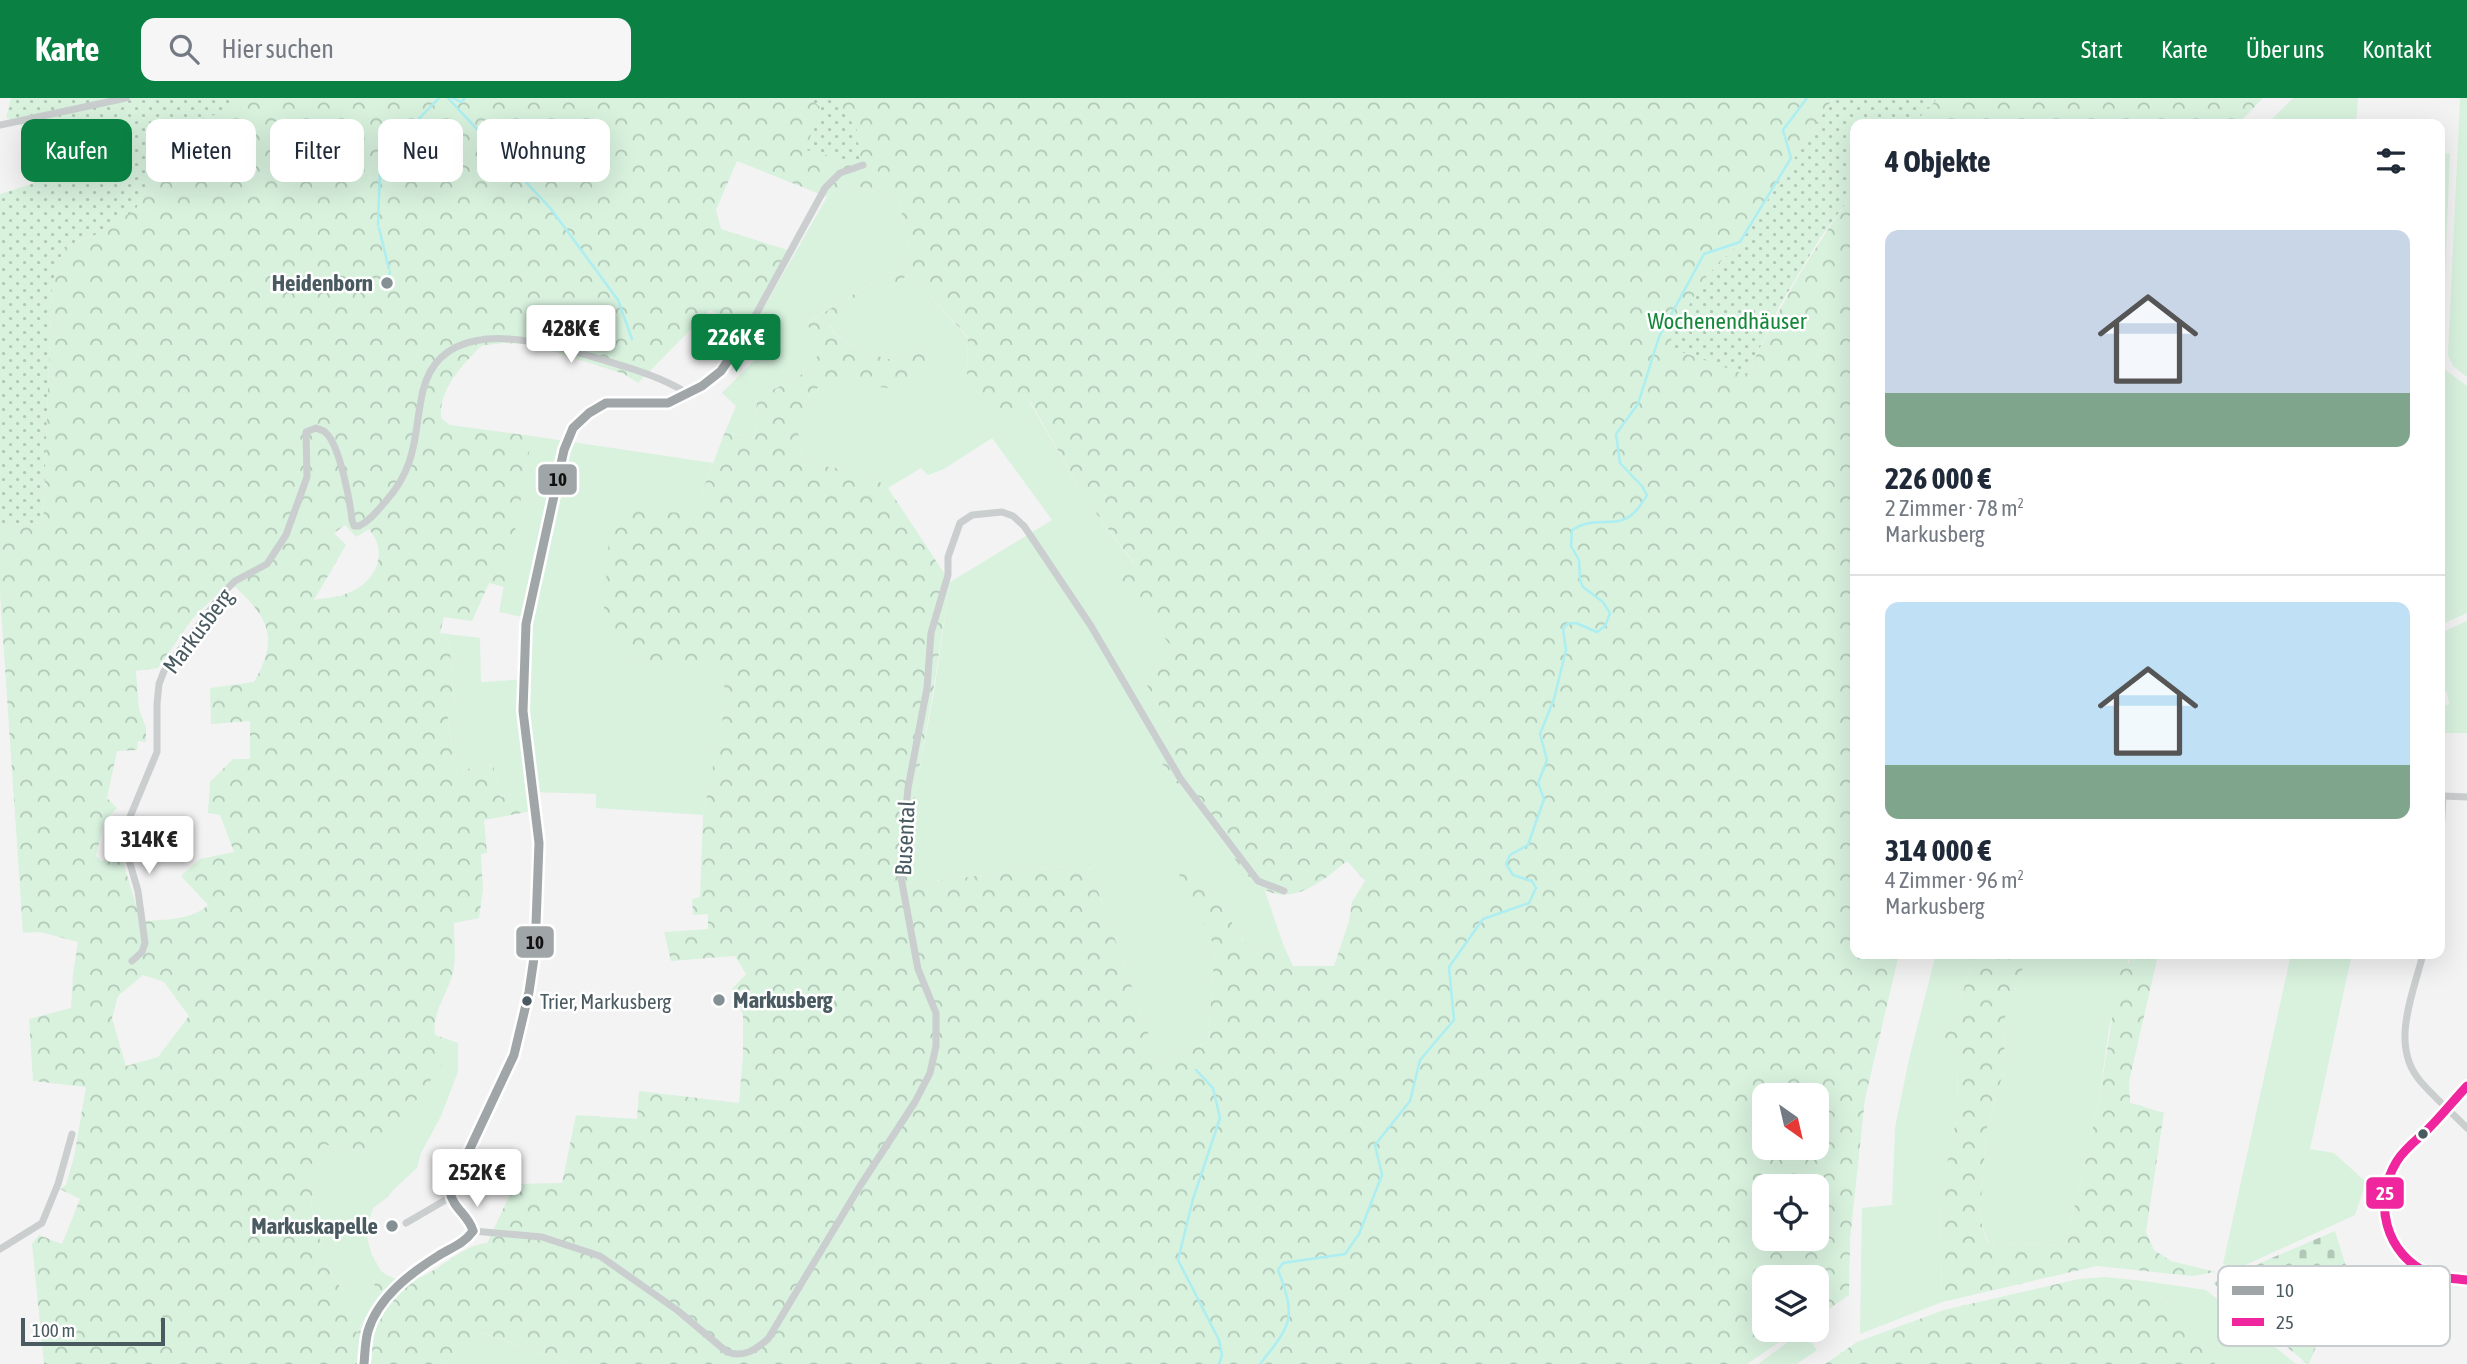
<!DOCTYPE html>
<html lang="de">
<meta charset="utf-8">
<style>
:root{--surface:#fff;--page:#f6f6f7;--text:#1f2937;--muted:#747a83;--line:#e0e1e3;--accent:#0b8043}
body{margin:0;font-family:"Asap Condensed",sans-serif;background:var(--page);color:var(--text);height:100vh;display:flex;flex-direction:column;font-size:26px;white-space:nowrap}
*{box-sizing:border-box;margin:0}
p{font-size:23px;color:var(--muted)}
.icon{flex:none;width:38px;height:38px;fill:none;stroke:currentColor;stroke-width:2;stroke-linecap:round;stroke-linejoin:round}
.map{position:relative;flex:1;overflow:hidden}
.panel{position:absolute;left:1850px;top:21px;width:595px;height:840px;display:flex;flex-direction:column;background:var(--surface);border-radius:14px;box-shadow:0 7px 28px #0002}
.panel>*{flex:none}
.guide{position:absolute;left:21px;top:21px;width:665px;height:63px;display:flex;gap:14px}
.needle{width:46px;rotate:146deg}
.tools{position:absolute;left:1752px;top:985px;display:grid;gap:14px}
.tools a{display:grid;place-items:center;width:77px;height:77px;border-radius:14px;background:var(--surface);box-shadow:0 7px 28px #0002;font-size:35px}
.scale{position:absolute;left:21px;bottom:18px;width:144px;box-sizing:border-box;padding-left:7px;border:4px solid #495a61;border-top:0;font-size:19px;line-height:24px;white-space:nowrap;color:#495a61;-webkit-text-stroke:5px #fff;paint-order:stroke}
.price{position:absolute;translate:-50% -60px;padding:0 16px;border-radius:7px;background:#fff;color:#222;font-size:23px;line-height:46px;filter:drop-shadow(0 2px 4px #0008)}
.price::after{content:'';position:absolute;left:50%;top:42px;width:21px;height:16px;margin-left:-10px;background:inherit;clip-path:polygon(0 0,100% 0,50% 100%)}
.price.active{background:var(--accent);color:#fff}
ul{padding:0;list-style:none}
li{display:grid;align-content:center;gap:14px;height:371px;padding:0 35px}
li+li{border-top:2px solid var(--line)}
li span{display:grid;place-items:center;height:217px;border-radius:14px;color:#555}
li>.icon{margin-inline-start:auto}
span .icon{width:126px;height:126px;fill:#fffc;stroke-width:1}
li b{font-size:30px}
h2{display:flex;justify-content:space-between;align-items:center;height:84px;padding:0 35px;font-size:30px}
.tag{padding:0 24px;border-radius:14px;background:var(--surface);box-shadow:0 7px 28px #0002;font-size:24px;line-height:63px}
.tag.active{background:var(--accent);color:#fff}
header{display:flex;align-items:center;gap:42px;box-sizing:border-box;height:98px;padding:0 35px;background:var(--accent);color:#fff}
header strong{font-size:33px}
nav{display:flex;gap:38px;margin-inline-start:auto;font-size:24px}
.search{width:490px;height:63px;background:var(--page);display:flex;align-items:center;gap:18px;box-sizing:border-box;padding:0 24px;border-radius:14px;color:var(--muted);font-size:26px}
.map>svg:first-child{display:block}
.grass{fill:#d8f2de}
.forest{fill:url(#forest-crowns);fill-rule:evenodd}
.cemetery{fill:url(#cemetery-stones)}
.garden{fill:url(#garden-dots)}
.lines{fill:none;stroke-linecap:round;stroke-linejoin:round}
.stream{stroke:#aceef1;stroke-width:2.5}
.street{stroke:#cacecf;stroke-width:7}
.bus-1-casing{stroke:#fff;stroke-width:14}
.bus-2-casing{stroke:#fff;stroke-width:14}
.bus-1{stroke:#a0a6a8;stroke-width:9}
.bus-2{stroke:#ef269d;stroke-width:9}
.poi-dot{fill:#859094;stroke:#fff;stroke-width:2.5}
.bus-dot{fill:#495a61;stroke:#fff;stroke-width:2.5}
.labels{text-anchor:middle;stroke-width:5;stroke-linejoin:round;paint-order:stroke}
.bus-label{font-size:21px;fill:#495a61;stroke:#fff;text-anchor:start}
.poi-label{font-size:23px;font-weight:bold;fill:#495a61;stroke:#fff;text-anchor:end}
.park-label{font-size:23px;fill:#15883a;stroke:#fff}
.street-label{font-size:23px;fill:#495a61;stroke:#fff}
.key{fill:#fff;stroke:#c8ced0;stroke-width:2}
.key-label{font-size:19px;fill:#495a61}
.line-badge{stroke:#fff;stroke-width:2.5}
.badge-label{font-size:19px;text-anchor:middle;font-weight:bold;fill:#fff}
.pale-badge-label{font-size:19px;text-anchor:middle;font-weight:bold;fill:#111}
</style>
<header>
<strong>Karte</strong>
<div class="search"><svg class="icon" aria-label="search" viewBox="0 0 24 24"><circle cx="10" cy="10" r="6"/><path d="M15 15l6 6"/></svg>Hier suchen</div>
<nav><a>Start</a><a>Karte</a><a>Über uns</a><a>Kontakt</a></nav>
</header>
<div class="map">
<svg width="2467" height="1266" viewBox="0 0 2467 1266">
<defs>
<pattern id="forest-crowns" width="20" height="18" patternUnits="userSpaceOnUse" patternTransform="scale(1.75)"><rect width="20" height="18" fill="#d8f2de"/><path d="M2 6a3 3 0 1 1 6 0M12 15a3 3 0 1 1 6 0" fill="none" stroke="#b1c7b7"/></pattern>
<pattern id="cemetery-stones" width="16" height="16" patternUnits="userSpaceOnUse" patternTransform="scale(1.75)"><rect width="16" height="16" fill="#d8f2de"/><path d="M2 7V4a2 2 0 0 1 4 0v3zM10 15v-3a2 2 0 0 1 4 0v3z" fill="#b1c7b7"/></pattern>
<pattern id="garden-dots" width="8" height="8" patternUnits="userSpaceOnUse" patternTransform="scale(1.75)"><rect width="8" height="8" fill="#d8f2de"/><path d="M2 2h.1M6 6h.1" fill="none" stroke="#b1c7b7" stroke-width="1.8" stroke-linecap="round"/></pattern>
</defs>
<rect width="100%" height="100%" fill="#f4f3f3"/>
<!-- grass -->
<g class="grass">
<polygon points="2293,0 2358,0 2356,26 2267,26"/>
<polygon points="2460,0 2467,0 2467,279 2453,268 2448,257"/>
<polygon points="2440,55 2450,56 2442,251 2440,253"/>
<polygon points="844,84 899,102 911,161 808,224 821,254 801,277 757,300 755,340 725,334 736,308 722,295 759,257 757,250 765,240 752,230 827,99"/>
<path d="M910,176l58,64 -1,38 62,25 57,99 49,65 -16,11 54,73 -27,35 37,60 -24,16 95,124 11,7 18,53 -30,10 -68,-101 -13,5 43,88 -7,96 -50,19 -70,-198 -179,21 6,-92 19,-100 16,-110 102,-62 -60,-82 -48,31 -16,6 -7,-7 -33,20c-25,-22 -57,-16 -86,-29l-5,-34 12,-30 18,-16 21,4 92,-22 -14,-20 -30,20c-24,-6 -56,-15 -68,-38z"/>
<polygon points="2444,271 2467,288 2467,515 2440,527 2440,275"/>
<polygon points="532,338 713,365 694,415 629,555 628,565 722,567 726,604 703,717 596,710 596,696 530,694 501,699 493,667 454,673 447,611 455,610 449,544 440,535 480,540 481,584 528,581 532,521 499,514"/>
<polygon points="2467,523 2467,635 2440,635 2440,610 2449,606 2447,594 2440,593 2440,535"/>
<polygon points="1936,856 1975,856 1954,922 1940,934 1957,959 1958,1014 1940,1099 1942,1204 1860,1236 1862,1110 1892,1107 1895,1030 1909,961"/>
<polygon points="2028,856 2130,856 2109,930 2099,1003 2066,1145 2058,1148 1988,1144 1980,1120 1986,1033 2004,972 2005,920"/>
<polygon points="2291,856 2352,856 2310,1051 2334,1055 2366,1084 2355,1117 2239,1170 2223,1166"/>
<polygon points="458,945 458,974 441,1018 421,1055 417,1070 393,1092 388,1099 373,1110 368,1126 366,1136 372,1157 381,1173 375,1181 372,1207 356,1236 346,1198 327,1169 311,1108 322,1046 377,1056"/>
<polygon points="2144,1183 2206,1192 2296,1266 2215,1266 2209,1245"/>
<polygon points="1803,1233 1817,1252 1797,1266 1758,1266"/>
<polygon points="482,1235 574,1266 445,1266 451,1258"/>
</g>
<!-- forest -->
<g class="forest">
<path d="M229,0h1604l-92,144 -38,37 44,96c32,-68 63,-123 108,-184v763h44l-34,145 -15,140 -1,56 -32,22 -1,-39h-52v52h33l-50,34h-1173l-91,-31 -32,23 -6,8h-401l-12,-120 7,-9 23,9 18,-45 -20,-10 6,-4 8,-28 12,-70 -53,-6 -4,-62 42,-11 2,-34 5,-32 -38,-10 -17,1 -23,-339v-68l43,-4 9,-239 12,-36 33,-13 38,-25 34,-81 62,-18zM737,63l90,36 17,-15 55,18 12,59 -104,64 14,29 -20,23 -44,23 -2,40 -30,-6 -31,81 -83,-3 -8,111 11,28 15,4 -1,10 94,3 4,36 -23,113 -3,82 -8,2 1,16 15,-1v15l-44,3 7,29 64,-5 11,18 -14,15 11,26v40l-4,48 -100,-12 -2,28 -61,-4 -14,68 -47,1 -28,59c-40,4 -65,58 -106,28l-6,8 -3,26 -15,28 -11,-37 -19,-29 -16,-61 11,-62 55,10 81,-111 -23,-8c-4,-23 15,-44 19,-67 2,-14 0,-31 0,-45l25,-5 4,-28 -2,-36 6,-1 -3,-33 48,-9 -2,-19 -29,5 -8,-32 -39,6 -7,-61 8,-2 -6,-66 -9,-9 4,-16 28,4 17,-38 16,4 27,-151 -82,-11 -9,-7c-2,-30 21,-52 40,-72l22,-3 27,1 94,30 14,9 72,-73 42,18 42,-76 -73,-23 -5,-19zM910,176l58,63 -1,38 32,39 31,-13 56,99 49,64 -17,12 55,73 -27,35 37,60 -24,16 95,124c36,25 65,0 93,-23l18,20 -13,21 -3,19 -15,45h-41l-10,-22 -30,10 -68,-101 -14,5 44,89 -7,95 -50,19 -70,-198 -179,21 6,-92 18,-100 17,-110 -62,-94c-25,-22 -57,-16 -86,-29l-5,-34 12,-30 18,-15 60,8 35,-11 18,-16 -14,-20 -30,20c-24,-6 -56,-15 -68,-37zM345,427l11,12 13,-8c22,27 4,57 -26,66 -9,3 -19,3 -29,5l32,-55 -12,-12zM230,484c37,34 51,53 24,100l-44,6 1,36 39,-3v38h-17l-23,23 -2,31 12,2 14,37 -34,7 -19,17 27,29c-16,15 -45,15 -67,16l-19,-62 -21,2 -5,-5 8,-35 13,-13 -10,-10 10,-47 20,-1 1,-9 8,1v-15l-7,-17 -3,-39 22,-3 35,-50zM143,877l21,7 25,34 -31,41 -32,9 -14,-48 6,-22zM1764,998h52v52h-52zM1764,1088h52v53h-52z"/>
<polygon points="1938,0 2263,0 2238,26 1913,26"/>
<path d="M1975,856h53l-23,64 -1,52 -18,61 -6,87 7,24 71,4 8,-3 33,-142 21,-133 9,-5 1,-9h25l3,1 -29,127 1,21c13,2 22,8 34,9l-18,120 8,18 17,11 45,11 -24,4 -95,-10 -155,36 -2,-105 18,-85 -1,-55 -17,-25 14,-12z"/>
<polygon points="2105,1179 2144,1183 2209,1245 2215,1266 1825,1266 1857,1244 1944,1212 2079,1181"/>
</g>
<!-- cemetery -->
<polygon class="cemetery" points="2335,1133 2347,1171 2309,1266 2307,1266 2213,1185"/>
<!-- garden -->
<g class="garden">
<polygon points="11,0 229,0 232,12 169,30 136,111 97,136 64,149 52,185 43,424 0,428 0,96 34,85 23,29 6,19"/>
<polygon points="809,0 835,0 857,32 860,65 806,52 820,9"/>
<polygon points="1833,0 1938,0 1913,26 1855,26 1855,93 1820,140 1779,209 1747,277 1667,249 1703,181 1741,144"/>
</g>
<g class="lines">
<!-- stream -->
<g class="stream">
<polyline points="448,0 551,111 618,202 632,241"/>
<polyline points="453,0 461,4 465,0"/>
<polyline points="378,127 380,72 385,48 410,30 439,0"/>
<polyline points="379,130 389,171"/>
<polyline points="387,185 390,174"/>
<polyline points="1196,972 1213,990 1220,1020 1193,1101 1178,1162 1219,1242 1222,1257 1219,1266"/>
<path d="M1260,1266c31,-39 37,-45 18,-94l5,-7 62,-9 14,-20 23,-59 -7,-30 35,-44 10,-41 34,-40 -5,-53 34,-48 46,-16 7,-15 -4,-7 -19,-6 -7,-11 4,-9 18,-10 16,-46 -6,-16 9,-23 -7,-26 14,-35 12,-49 -3,-21 4,-5 9,-1 21,9 8,-6 5,-13 -7,-11 -20,-15 -3,-7 -1,-20 -8,-14 1,-16c32,-20 50,10 75,-35l-5,-9 -22,-23 -4,-29 22,-30 21,-67 45,-83 36,-12 51,-84 -8,-28 24,-32"/>
</g>
<!-- street -->
<g class="street">
<polyline points="0,27 126,0"/>
<polyline points="2440,698 2443,698 2440,756"/>
<polyline points="2443,698 2467,699"/>
<path d="M2423,856c-10,41 -34,92 -2,128 14,16 31,31 46,46"/>
<path d="M132,863l10,-9 3,-9 -7,-52 -16,-55 35,-84v-48l2,-20 5,-13 58,-77 13,-13 32,-17 19,-29 21,-58 -1,-45 10,-4c4,2 8,2 10,5 14,13 24,68 26,87l2,6h5c11,-5 19,-16 27,-25 23,-26 28,-50 32,-83 3,-17 4,-31 12,-46 32,-57 125,-27 173,-12 30,9 58,17 84,33"/>
<path d="M2467,988c-15,16 -29,32 -44,48 -9,8 -19,17 -26,27 -25,40 -14,94 33,113 11,4 25,4 37,6"/>
<polyline points="406,1125 449,1100"/>
<path d="M473,1133l69,6 58,19 77,54 50,42c17,6 28,-2 41,-13l92,-153 55,-84 15,-29 6,-27v-33l-18,-44 -18,-97 8,-84 19,-100 4,-55 17,-58v-18l12,-34 12,-8 30,-3 11,4 11,10 67,100 89,152 78,103 26,10"/>
<path d="M473,1133c-2,-17 -24,-22 -23,-40l64,-136 15,-63 6,-41 4,-108 -16,-132 3,-87 41,-185 6,-11 16,-15 17,-10h62l34,-17 19,-15 22,-33 82,-150 15,-15 23,-8"/>
<polyline points="0,1151 42,1125 58,1086 72,1036"/>
<path d="M364,1266c1,-10 1,-23 4,-33 10,-33 42,-57 70,-75 12,-7 28,-13 35,-25"/>
</g>
<!-- bus-1 casing -->
<g class="bus-1-casing">
<g id="bus-1">
<path d="M473,1133c-4,-16 -21,-23 -23,-40l64,-136 15,-63 6,-41 4,-108 -16,-132 3,-87 38,-174 9,-22 16,-15 17,-10h62l34,-17 19,-15 22,-33"/>
<path d="M364,1266c1,-11 1,-22 4,-33 10,-33 41,-57 70,-75 12,-8 26,-12 35,-25"/>
</g>
</g>
<!-- bus-2 casing -->
<g class="bus-2-casing">
<path id="bus-2" d="M2467,988c-15,16 -28,33 -44,48 -9,8 -19,16 -26,27 -25,40 -12,94 33,113 11,5 25,4 37,6"/>
</g>
<!-- bus-1 -->
<use href="#bus-1" class="bus-1"/>
<!-- bus-2 -->
<use href="#bus-2" class="bus-2"/>
</g>
<!-- markers -->
<g class="poi-dot">
<circle cx="387" cy="185" r="7"/>
<circle cx="719" cy="902" r="7"/>
<circle cx="392" cy="1128" r="7"/>
</g>
<g class="bus-dot">
<circle cx="527" cy="903" r="6"/>
<circle cx="2423" cy="1036" r="6"/>
</g>
<g class="labels">
<!-- bus labels -->
<g class="bus-label">
<text x="540" y="911">Trier, Markusberg</text>
</g>
<!-- poi labels -->
<g class="poi-label">
<text x="373" y="193">Heidenborn</text>
<text x="733" y="910" text-anchor="start">Markusberg</text>
<text x="378" y="1136">Markuskapelle</text>
</g>
<!-- park labels -->
<g class="park-label">
<text x="1727" y="231">Wochenendhäuser</text>
</g>
<!-- street labels -->
<g class="street-label">
<text transform="translate(198 533) rotate(-53)" y="8">Markusberg</text>
<text transform="translate(905 740) rotate(-87)" y="8">Busental</text>
</g>
</g>
<!-- legend -->
<rect x="2218" y="1168" width="232" height="80" rx="10" class="key"/>
<rect x="2232" y="1188" width="32" height="9" fill="#a0a6a8"/>
<rect x="2232" y="1220" width="32" height="8" fill="#ef269d"/>
<g class="key-label">
<text x="2276" y="1199">10</text>
<text x="2276" y="1231">25</text>
</g>
<g class="line-badge">
<rect x="537" y="365" width="41" height="33" rx="7" fill="#a0a6a8"/>
<rect x="515" y="827" width="40" height="34" rx="7" fill="#a0a6a8"/>
<rect x="2365" y="1078" width="40" height="34" rx="7" fill="#ef269d"/>
</g>
<g class="badge-label">
<text x="2385" y="1102">25</text>
</g>
<g class="pale-badge-label">
<text x="558" y="388">10</text>
<text x="535" y="851">10</text>
</g>
</svg>
<div class="tools">
<a><svg class="needle" viewBox="-14 -14 28 28"><path d="M0-13l5 13h-10z" fill="#e53935"/><path d="M0 13l5-13h-10z" fill="#747a83"/></svg></a>
<a><svg class="icon" aria-label="locate" viewBox="0 0 24 24"><circle cx="12" cy="12" r="6"/><path d="M12 2v4M12 18v4M2 12h4M18 12h4"/></svg></a>
<a><svg class="icon" aria-label="layers" viewBox="0 0 24 24"><path d="M12 4l9 5-9 5-9-5zM3 14l9 5 9-5"/></svg></a>
</div>
<div class="scale">100 m</div>
<b class="price" style="left:571px;top:267px">428K €</b>
<b class="price active" style="left:736px;top:276px">226K €</b>
<b class="price" style="left:149px;top:778px">314K €</b>
<b class="price" style="left:477px;top:1111px">252K €</b>
<div class="guide">
<a class="tag active">Kaufen</a>
<a class="tag">Mieten</a>
<a class="tag">Filter</a>
<a class="tag">Neu</a>
<a class="tag">Wohnung</a>
</div>
<section class="panel">
<h2>4 Objekte<svg class="icon" aria-label="filters" viewBox="0 0 24 24"><path d="M4 7h16M4 17h16"/><circle cx="9" cy="7" r="2"/><circle cx="15" cy="17" r="2"/></svg></h2>
<ul>
<li><span style="background:linear-gradient(#c9d6e8 75%,#7fa58c 0)"><svg class="icon" aria-label="home" viewBox="0 0 24 24"><path d="M3 11l9-7 9 7M6 9v11h12V9"/></svg></span><div><b>226 000 €</b><p>2 Zimmer · 78 m²</p><p>Markusberg</p></div></li>
<li><span style="background:linear-gradient(#bfe0f5 75%,#7fa58c 0)"><svg class="icon" aria-label="home" viewBox="0 0 24 24"><path d="M3 11l9-7 9 7M6 9v11h12V9"/></svg></span><div><b>314 000 €</b><p>4 Zimmer · 96 m²</p><p>Markusberg</p></div></li>
</ul>
</section>
</div>
